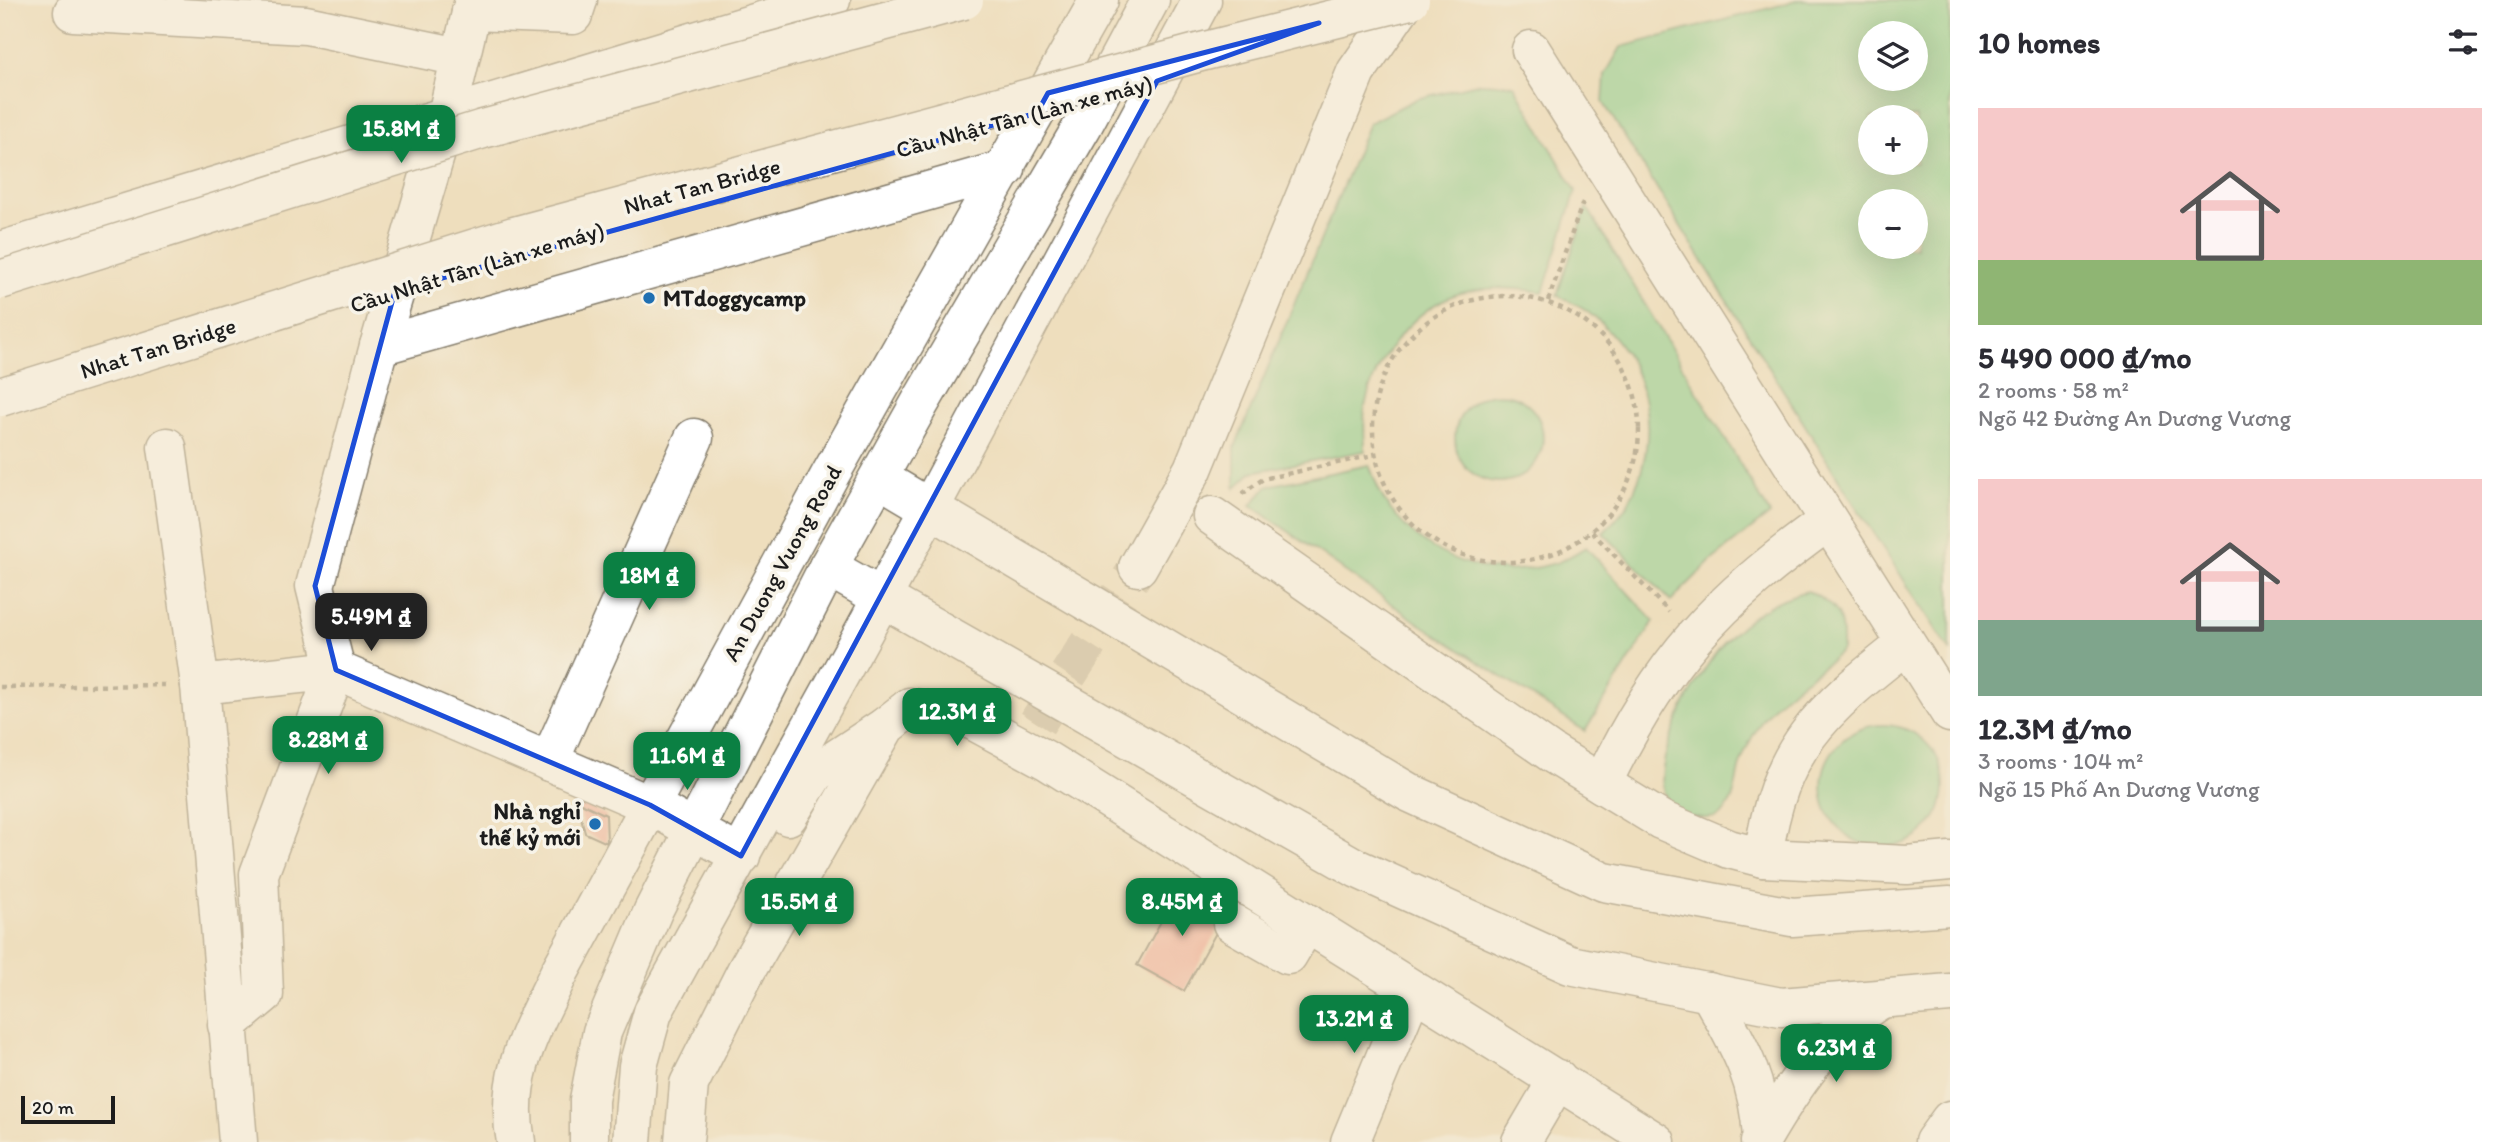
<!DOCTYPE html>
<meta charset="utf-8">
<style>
:root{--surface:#fff;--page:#f2f2f3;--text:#2b2b33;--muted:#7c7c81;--accent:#0b8043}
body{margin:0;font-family:Itim,sans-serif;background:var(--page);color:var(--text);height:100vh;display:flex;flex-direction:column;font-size:26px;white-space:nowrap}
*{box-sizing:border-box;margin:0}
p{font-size:23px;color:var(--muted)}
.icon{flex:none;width:38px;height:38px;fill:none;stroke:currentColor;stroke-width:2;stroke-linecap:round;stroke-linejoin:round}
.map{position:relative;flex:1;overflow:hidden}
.details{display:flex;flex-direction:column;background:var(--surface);width:560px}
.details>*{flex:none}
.tools{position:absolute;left:1858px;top:21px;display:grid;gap:14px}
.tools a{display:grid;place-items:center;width:70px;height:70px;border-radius:50%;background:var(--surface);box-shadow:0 7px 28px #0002;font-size:35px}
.scale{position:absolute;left:21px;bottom:18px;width:94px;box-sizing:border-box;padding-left:7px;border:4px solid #1c1c1c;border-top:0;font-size:19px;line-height:24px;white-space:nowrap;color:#1c1c1c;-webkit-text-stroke:5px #f7f3e8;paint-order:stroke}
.price{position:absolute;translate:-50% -60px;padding:0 16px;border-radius:14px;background:var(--accent);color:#fff;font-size:23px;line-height:46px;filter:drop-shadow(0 2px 4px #0008)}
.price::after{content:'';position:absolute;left:50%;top:42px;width:21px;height:16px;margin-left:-10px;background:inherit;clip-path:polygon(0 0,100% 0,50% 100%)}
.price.active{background:#222;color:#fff}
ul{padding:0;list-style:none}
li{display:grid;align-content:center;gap:14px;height:371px;padding:0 28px}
li span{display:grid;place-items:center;height:217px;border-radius:0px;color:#555}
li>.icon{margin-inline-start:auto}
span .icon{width:126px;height:126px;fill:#fffc;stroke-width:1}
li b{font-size:30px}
h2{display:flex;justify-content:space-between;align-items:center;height:84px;padding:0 28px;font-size:30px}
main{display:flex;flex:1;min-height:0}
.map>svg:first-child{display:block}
.green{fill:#80cf8e;stroke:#4e7655;stroke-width:2;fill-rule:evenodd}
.building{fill:#f29f91}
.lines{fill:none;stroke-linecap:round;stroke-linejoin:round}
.minor-tunnel{stroke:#c4b79d;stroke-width:38;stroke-dasharray:38 19;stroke-linecap:butt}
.minor-casing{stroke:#857d6c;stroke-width:41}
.major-casing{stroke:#857d6c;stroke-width:41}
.highway-casing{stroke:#857d6c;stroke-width:41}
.path{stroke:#857d6c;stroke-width:4.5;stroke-dasharray:5 5;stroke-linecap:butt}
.minor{stroke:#fff;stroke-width:38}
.major{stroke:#fff;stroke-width:38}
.highway{stroke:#fff;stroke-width:38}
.highway-bridge-casing{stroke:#857d6c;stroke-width:41;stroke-linecap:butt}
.highway-bridge{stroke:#fff;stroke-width:38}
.marked{fill:none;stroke:#1d4ed8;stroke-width:5;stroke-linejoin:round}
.poi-dot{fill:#1f6fb2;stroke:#f7f3e8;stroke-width:2.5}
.labels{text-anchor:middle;stroke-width:7;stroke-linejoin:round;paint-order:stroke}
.street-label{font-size:23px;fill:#1c1c1c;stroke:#f7f3e8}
.poi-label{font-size:23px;font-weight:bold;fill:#1c1c1c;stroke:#f7f3e8;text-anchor:start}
</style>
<main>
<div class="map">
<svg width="1950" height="1142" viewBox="0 0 1950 1142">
<rect width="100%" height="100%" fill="#f7f3e8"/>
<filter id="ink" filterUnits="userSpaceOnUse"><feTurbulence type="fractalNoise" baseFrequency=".0143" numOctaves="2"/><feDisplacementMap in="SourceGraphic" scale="14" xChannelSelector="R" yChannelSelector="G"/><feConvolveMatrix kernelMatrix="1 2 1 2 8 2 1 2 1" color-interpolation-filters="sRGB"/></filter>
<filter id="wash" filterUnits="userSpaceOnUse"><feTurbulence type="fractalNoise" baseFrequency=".00686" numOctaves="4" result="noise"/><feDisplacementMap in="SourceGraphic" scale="28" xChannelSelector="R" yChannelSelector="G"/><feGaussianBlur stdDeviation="1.57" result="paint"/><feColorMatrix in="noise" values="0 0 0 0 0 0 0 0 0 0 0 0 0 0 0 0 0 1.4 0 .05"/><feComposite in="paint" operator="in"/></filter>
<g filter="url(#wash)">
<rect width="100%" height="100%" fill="#eedebd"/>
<!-- green -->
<g class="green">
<path d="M1800,0h150v651l-99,-152 -248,-397 2,-27 16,-28zM1871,33h45v46h-45zM1871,117h45v46h-45zM1871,201h45v46h-45z"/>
<path d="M1481,83l33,2 62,106 -33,101c-29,-4 -63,-7 -91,4 -44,18 -78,66 -87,111 -2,14 0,30 0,44l-113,21 -17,16v-41l134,-324 47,-24z"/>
<path d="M1587,207l183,307 -58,46 -41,41 -68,-68c8,-9 18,-18 24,-28 37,-66 23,-145 -38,-192 -9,-7 -22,-12 -32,-18z"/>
<circle cx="1499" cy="438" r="44"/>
<path d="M1369,465c6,14 11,32 21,44 39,50 100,73 162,55 12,-3 23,-11 34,-17l68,74 -69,110 -168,-109 -166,-117 17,-19z"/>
<path d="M1808,591c31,17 35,24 34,59 -26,26 -62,41 -82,74 -7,11 -15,25 -19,38 -6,17 -4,41 -21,53 -8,5 -22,3 -31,1 -67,-16 10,-145 35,-173 23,-25 51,-45 84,-52z"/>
<circle cx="1883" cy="786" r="61"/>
</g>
<g id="blocks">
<!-- building -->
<g class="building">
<polygon points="577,801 606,815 607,843 585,833"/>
<polygon points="1181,885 1228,911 1184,991 1137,965"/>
</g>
</g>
</g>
<g filter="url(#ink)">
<use href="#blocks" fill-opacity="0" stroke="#857d6c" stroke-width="2"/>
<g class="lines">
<!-- minor-tunnel -->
<polyline class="minor-tunnel" points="1037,723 1138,567"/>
<!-- minor casing -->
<g class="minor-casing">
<g id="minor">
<polyline points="474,0 447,115 379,346 315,586 336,670 650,805 741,856"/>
<polyline points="471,11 573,15 578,0"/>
<polyline points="73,12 306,25 460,57"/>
<polyline points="1531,50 1950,713"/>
<polyline points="0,251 831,0"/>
<polyline points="379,346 1006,169"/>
<polyline points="167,447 200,685 238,1142"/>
<polyline points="1212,516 1553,754 1661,820 1729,849 1763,858 1907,865 1950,861"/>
<polyline points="1138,567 1193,469 1356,72 1406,0"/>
<polyline points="200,685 336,670 259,874 264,994 227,1025"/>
<polyline points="549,762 694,438"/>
<path d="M1602,784c58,-123 115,-183 225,-262"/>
<path d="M1763,858c15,-111 58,-147 142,-213"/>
<polyline points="1232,923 1288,955 1307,923"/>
<path d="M1709,992c29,52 50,85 53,146"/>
<path d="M516,1142c-13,-67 16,-112 44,-171l270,-496 269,-475"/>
<polyline points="684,1142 689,1084 747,969 886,726 910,707 972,720 1046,760 1656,1142"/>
<polyline points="1350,1142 1413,990"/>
<polyline points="1521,1142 1558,1079"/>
<path d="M1760,1142c30,-52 69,-111 121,-143"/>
<polyline points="1934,1142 1950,1120"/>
</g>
</g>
<!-- major casing -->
<g class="major-casing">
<g id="major">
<polyline points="788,816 815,773 886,726"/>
<polyline points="589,1142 589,1100 602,1032 653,911 828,567 920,403 1082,127 1150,0"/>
<polyline points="632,1142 638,1066 653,1012 864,631 1202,0"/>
</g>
</g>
<!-- highway casing -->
<g class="highway-casing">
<g id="highway">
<polyline points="879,478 1408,792 1604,882 1792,917 1950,906"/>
<polyline points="828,567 1358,869 1570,965 1781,1007 1950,993"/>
</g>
</g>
<!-- path -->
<g class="path">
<circle cx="1506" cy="429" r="133"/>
<polyline points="1548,301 1584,199"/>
<polyline points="1242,494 1263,479 1374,455"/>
<polyline points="1592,532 1669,612"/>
<polyline points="0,687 167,685"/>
</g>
<!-- minor -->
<use href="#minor" class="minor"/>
<!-- major -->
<use href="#major" class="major"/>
<!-- highway -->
<use href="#highway" class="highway"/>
<!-- highway-bridge casing -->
<g class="highway-bridge-casing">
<g id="highway-bridge">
<polyline points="0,280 483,129 964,0"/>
<polyline points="0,397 514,236 1201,52 1410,0"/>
</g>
</g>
<!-- highway-bridge -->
<use href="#highway-bridge" class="highway-bridge"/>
</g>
</g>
<!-- marked area -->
<path d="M0 0H1950V1142H0ZM1319,23l-162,58 -416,775 -91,-51 -314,-135 -21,-84 80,-295 642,-178 11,-20z" fill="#eedebd" fill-opacity=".55" fill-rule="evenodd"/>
<path class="marked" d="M1319,23l-162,58 -416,775 -91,-51 -314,-135 -21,-84 80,-295 642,-178 11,-20z"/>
<!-- markers -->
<g class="poi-dot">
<circle cx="649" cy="298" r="7"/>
<circle cx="595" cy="824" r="7"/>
</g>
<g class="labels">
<!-- street labels -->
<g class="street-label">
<text transform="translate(1024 116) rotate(-15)" y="8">Cầu Nhật Tân (Làn xe máy)</text>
<text transform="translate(702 186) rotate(-15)" y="8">Nhat Tan Bridge</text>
<text transform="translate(477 267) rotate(-17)" y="8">Cầu Nhật Tân (Làn xe máy)</text>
<text transform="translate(158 348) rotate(-17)" y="8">Nhat Tan Bridge</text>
<text transform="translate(782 563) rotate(-61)" y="8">An Duong Vuong Road</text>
</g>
<!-- poi labels -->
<g class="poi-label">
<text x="663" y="306">MTdoggycamp</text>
<text x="581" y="819" text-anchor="end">Nhà nghỉ<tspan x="581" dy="26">thế kỷ mới</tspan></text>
</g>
</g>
</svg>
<div class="tools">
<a><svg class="icon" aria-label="layers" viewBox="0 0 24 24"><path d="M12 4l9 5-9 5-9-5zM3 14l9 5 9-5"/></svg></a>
<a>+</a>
<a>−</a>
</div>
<div class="scale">20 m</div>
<b class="price" style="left:401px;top:165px">15.8M ₫</b>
<b class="price" style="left:649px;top:612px">18M ₫</b>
<b class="price active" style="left:371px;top:653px">5.49M ₫</b>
<b class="price" style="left:957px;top:748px">12.3M ₫</b>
<b class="price" style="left:328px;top:776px">8.28M ₫</b>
<b class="price" style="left:687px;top:792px">11.6M ₫</b>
<b class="price" style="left:799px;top:938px">15.5M ₫</b>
<b class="price" style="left:1182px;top:938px">8.45M ₫</b>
<b class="price" style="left:1354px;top:1055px">13.2M ₫</b>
<b class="price" style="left:1836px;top:1084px">6.23M ₫</b>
</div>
<section class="details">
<h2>10 homes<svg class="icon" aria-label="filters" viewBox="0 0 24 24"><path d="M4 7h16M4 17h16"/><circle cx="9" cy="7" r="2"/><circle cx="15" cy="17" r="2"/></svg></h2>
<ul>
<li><span style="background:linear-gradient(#f6c9c9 70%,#8fb573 0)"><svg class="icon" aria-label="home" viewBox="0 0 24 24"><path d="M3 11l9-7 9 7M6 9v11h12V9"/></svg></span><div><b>5 490 000 ₫/mo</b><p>2 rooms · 58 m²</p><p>Ngõ 42 Đường An Dương Vương</p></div></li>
<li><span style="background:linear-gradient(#f6c9c9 65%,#7fa58c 0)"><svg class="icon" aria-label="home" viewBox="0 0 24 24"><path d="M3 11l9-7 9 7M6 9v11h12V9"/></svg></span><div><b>12.3M ₫/mo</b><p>3 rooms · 104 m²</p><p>Ngõ 15 Phố An Dương Vương</p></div></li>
</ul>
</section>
</main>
